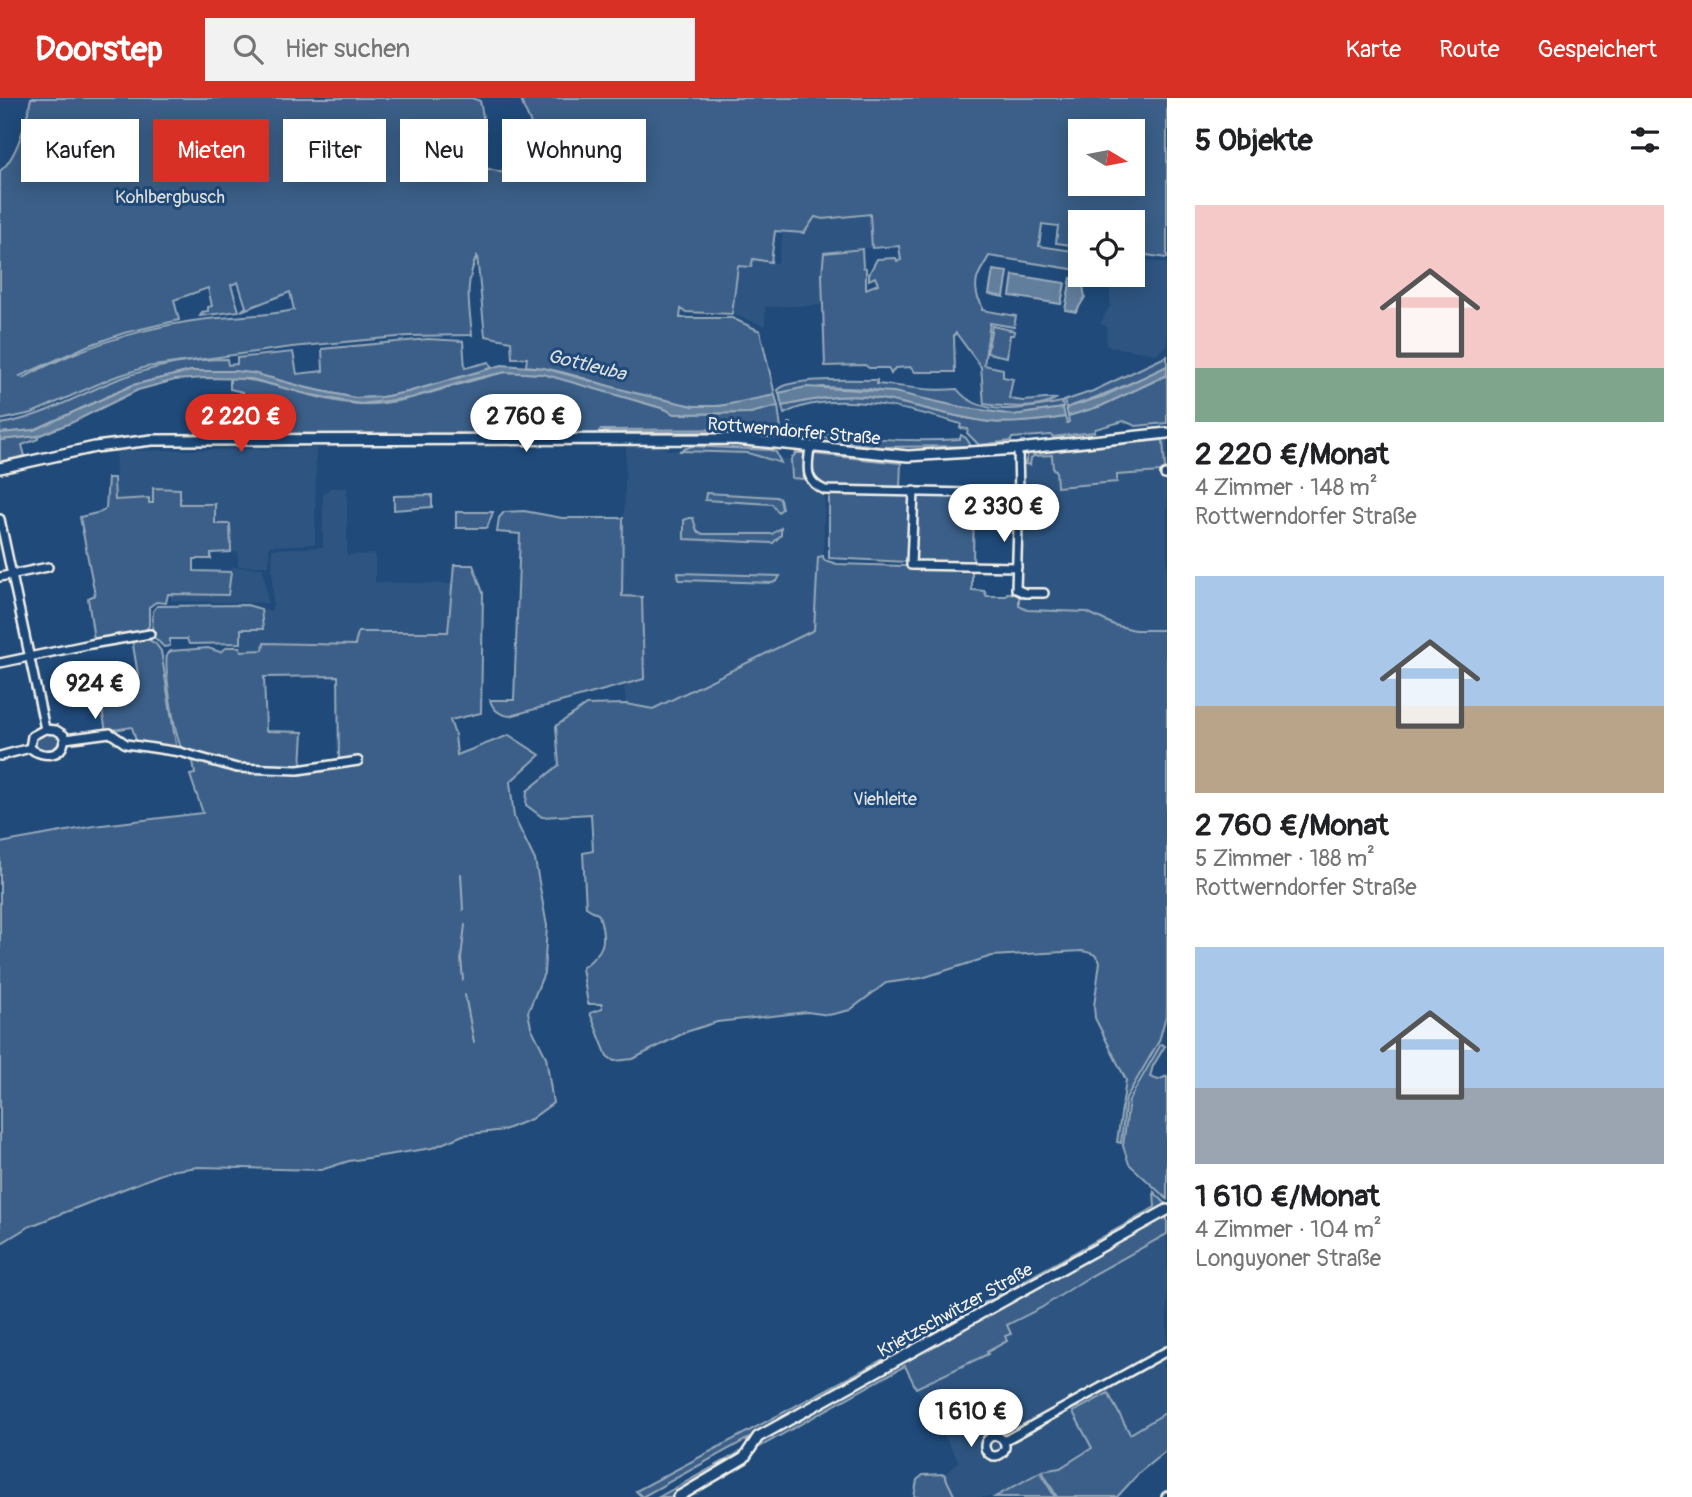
<!DOCTYPE html>
<html lang="de">
<meta charset="utf-8">
<style>
:root{--surface:#fff;--page:#f2f2f2;--text:#202124;--muted:#757577;--accent:#d93025}
body{margin:0;font-family:Pangolin,sans-serif;background:var(--page);color:var(--text);height:100vh;display:flex;flex-direction:column;font-size:26px;white-space:nowrap}
*{box-sizing:border-box;margin:0}
p{font-size:23px;color:var(--muted)}
.icon{flex:none;width:38px;height:38px;fill:none;stroke:currentColor;stroke-width:2;stroke-linecap:round;stroke-linejoin:round}
.map{position:relative;flex:1;overflow:hidden}
.drawer{display:flex;flex-direction:column;background:var(--surface);width:525px}
.drawer>*{flex:none}
.hud{position:absolute;left:21px;top:21px;width:665px;height:63px;display:flex;gap:14px}
.needle{width:46px;rotate:100deg}
.fabs{position:absolute;left:1068px;top:21px;display:grid;gap:14px}
.fabs a{display:grid;place-items:center;width:77px;height:77px;border-radius:0px;background:var(--surface);box-shadow:0 4px 18px #0003;font-size:35px}
.price{position:absolute;translate:-50% -60px;padding:0 16px;border-radius:24px;background:#fff;color:#222;font-size:23px;line-height:46px;filter:drop-shadow(0 2px 4px #0008)}
.price::after{content:'';position:absolute;left:50%;top:42px;width:21px;height:16px;margin-left:-10px;background:inherit;clip-path:polygon(0 0,100% 0,50% 100%)}
.price.active{background:var(--accent);color:#fff}
ul{padding:0;list-style:none}
li{display:grid;align-content:center;gap:14px;height:371px;padding:0 28px}
li span{display:grid;place-items:center;height:217px;border-radius:0px;color:#555}
li>.icon{margin-inline-start:auto}
span .icon{width:126px;height:126px;fill:#fffc;stroke-width:1}
li b{font-size:30px}
h2{display:flex;justify-content:space-between;align-items:center;height:84px;padding:0 28px;font-size:30px}
.chip{padding:0 24px;border-radius:0px;background:var(--surface);box-shadow:0 4px 18px #0003;font-size:24px;line-height:63px}
.chip.active{background:var(--accent);color:#fff}
header{display:flex;align-items:center;gap:42px;box-sizing:border-box;height:98px;padding:0 35px;background:var(--accent);color:#fff}
header strong{font-size:33px}
nav{display:flex;gap:38px;margin-inline-start:auto;font-size:24px}
.search{width:490px;height:63px;background:var(--page);display:flex;align-items:center;gap:18px;box-sizing:border-box;padding:0 24px;border-radius:0px;color:var(--muted);font-size:26px}
main{display:flex;flex:1;min-height:0}
.map>svg:first-child{display:block}
.built{fill:#2d5581}
.green{fill:#3a5f88;stroke:#97a8b8;stroke-width:2;fill-rule:evenodd}
.water{fill:#627e9d;stroke:#9cacbb;stroke-width:2}
.lines{fill:none;stroke-linecap:round;stroke-linejoin:round}
.stream{stroke:#9cacbb;stroke-width:2}
.minor-casing{stroke:#f4f1e8;stroke-width:12}
.major-casing{stroke:#f4f1e8;stroke-width:14}
.minor{stroke:#1f4a7a;stroke-width:7}
.major{stroke:#1f4a7a;stroke-width:9}
.labels{text-anchor:middle;stroke-width:6;stroke-linejoin:round;paint-order:stroke}
.park-label{font-size:18px;fill:#e1e2de;stroke:#1f4a7a}
.street-label{font-size:18px;fill:#f4f1e8;stroke:#1f4a7a}
.water-label{font-size:19px;font-style:italic;fill:#dee0dd;stroke:#1f4a7a}
</style>
<header>
<strong>Doorstep</strong>
<div class="search"><svg class="icon" aria-label="search" viewBox="0 0 24 24"><circle cx="10" cy="10" r="6"/><path d="M15 15l6 6"/></svg>Hier suchen</div>
<nav><a>Karte</a><a>Route</a><a>Gespeichert</a></nav>
</header>
<main>
<div class="map">
<svg width="1167" height="1399" viewBox="0 0 1167 1399">
<rect width="100%" height="100%" fill="#1f4a7a"/>
<filter id="ink" filterUnits="userSpaceOnUse"><feTurbulence type="fractalNoise" baseFrequency=".0143" numOctaves="2"/><feDisplacementMap in="SourceGraphic" scale="14" xChannelSelector="R" yChannelSelector="G"/><feConvolveMatrix kernelMatrix="1 2 1 2 8 2 1 2 1" color-interpolation-filters="sRGB"/></filter>
<g filter="url(#ink)">
<!-- built -->
<g class="built">
<polygon points="870,116 872,150 824,155 823,207 765,209 765,228 732,216 738,168 752,161 778,165 783,134 803,135 815,118 823,121"/>
<polygon points="1132,160 1167,165 1167,247 1156,256 1106,248 1107,229 1100,226 1110,208 1110,184 1117,183 1119,177 1132,177"/>
<polygon points="1167,341 1167,532 1135,532 1114,527 1087,514 1027,512 1019,508 1025,366 1030,367 1031,360 1034,358 1052,357 1057,389 1116,383 1116,377 1161,374 1165,371 1163,342"/>
<polygon points="626,348 659,348 668,352 748,355 775,364 781,365 780,361 791,361 792,380 803,380 806,361 812,362 812,377 825,388 823,458 818,459 814,532 653,611 626,606 624,588 644,580 642,499 622,498"/>
<polygon points="316,350 315,446 269,448 269,468 238,468 238,454 215,454 149,405 149,400 116,402 116,353"/>
<polygon points="330,390 347,390 347,457 375,456 375,484 452,486 448,534 358,534 355,547 264,545 264,552 241,553 241,531 262,531 261,511 271,513 273,509 272,451 323,449 323,397"/>
<polygon points="232,469 263,470 268,505 171,503 171,496 228,497"/>
<polygon points="1167,1136 1167,1264 1163,1267 1167,1275 1167,1314 1130,1337 1108,1295 1073,1314 1093,1350 1060,1370 1040,1374 995,1399 955,1399 944,1376 955,1368 958,1362 916,1290 987,1256 986,1254 1005,1238 1007,1228 1041,1210 1089,1179"/>
</g>
<!-- green -->
<g class="green">
<path d="M31,0h441l8,3c4,20 11,48 -3,65l35,9c6,-14 10,-13 18,-22 15,-18 -7,-37 -9,-55h646v160l-35,-5v-31h-52l-1,24 -23,-3 2,-17 -16,-2 -3,22 41,6 -2,18 -89,-14c-6,12 -16,21 -12,38 1,7 6,8 5,16l34,6 -2,11 -24,-4 -6,42 19,4v8l10,2 -4,19c17,7 31,-1 47,1 -18,11 -51,8 -72,5l-3,-37 -25,-34 -2,2 1,37h-40l-4,-5 -16,1 -4,6 -3,-6h-19l-4,-3 -40,1 -3,-91 2,-22 38,-4 1,18 3,1v21l12,-5 -3,-7 -6,3v-6l8,-15 19,-1 1,3 4,-1 -2,-14 -27,2 -2,-34 -47,5 -8,-2 -11,16 -29,-2 -4,31 -18,-3 -2,8 -13,-1 -6,48 -47,-2 -4,-3 -1,9h52l28,13 15,64c-26,7 -54,13 -80,11 -58,-3 -111,-35 -169,-40l1,-8h-15l-1,-17 -26,-5 -8,-81c-13,32 -8,47 -5,80l-64,1 -116,11 -146,20 -34,11 -80,35 -32,7v-249c17,-13 27,-52 31,-73zM1080,33h52v53h-52zM238,184l8,25 -5,4 49,-19 4,18c-33,7 -69,6 -102,11 -58,9 -118,29 -169,57l-3,-2 67,-30 37,-13 55,-13 -5,-20 34,-12 4,18 -4,1v4l-6,1 -2,4 39,-5 -8,-26z"/>
<polygon points="992,228 1015,233 1014,237 1010,237 1007,259 987,255"/>
<path d="M428,241l35,2 2,27 24,-6 3,6 -84,24 -26,5 -27,1 -48,-10 -36,-10 -80,-7 -58,14 -99,45 -34,3v-9c41,-6 78,-29 116,-44 35,-13 74,-21 111,-21l1,6 9,-1v-6l56,-6 4,22 26,-3 -1,-22z"/>
<path d="M1167,258v10c-33,17 -66,30 -101,42l-2,-7 29,-10z"/>
<path d="M506,274l37,2 17,4 105,31 9,5 76,-1 28,-7 3,23 -180,1 -5,4 -168,1v-2h-25v2l-172,-1 1,-15 9,-2 2,-25 -13,-3v-11c44,2 84,23 128,26 45,3 103,-23 148,-32z"/>
<path d="M1167,277v48l-31,3 -12,-5 -29,8 -1,3 -41,5 -2,-2 -39,3 -1,3 -32,4 -12,-12 1,-4 -8,-1 1,-4c-51,-15 -130,-36 -177,-10l-2,-8c29,-6 57,-12 86,-9 41,5 81,20 122,25 25,2 50,-1 75,-5l2,6 2,-1 -1,-6 33,-10z"/>
<path d="M877,282v4c27,2 54,8 80,5 23,30 73,19 105,13l1,6 -49,7 -27,-3 -117,-23 -48,-2 -43,6 -1,-3c11,-13 80,-10 99,-10z"/>
<path d="M788,325h3l-1,5c58,9 112,15 170,11l1,-4 5,3 4,6 -1,2 -89,1 -92,-15z"/>
<polygon points="746,333 746,335 734,336 600,336 603,334"/>
<polygon points="38,338 38,341 22,347 25,358 2,363 0,366 0,342"/>
<polygon points="1163,342 1165,371 1161,374 1117,377 1117,384 1057,389 1056,372 1053,371 1052,357 1034,358 1031,360 1030,367 1025,366 1028,356"/>
<polygon points="692,348 770,352 776,354 781,365 748,355 679,353"/>
<polygon points="796,355 803,355 806,361 803,381 792,380 791,361"/>
<polygon points="813,356 901,365 900,389 825,388 815,384 812,377"/>
<polygon points="108,380 114,380 115,402 149,400 149,405 153,405 153,390 180,391 180,406 215,406 215,426 230,426 231,454 211,455 211,461 194,461 194,473 231,474 228,497 168,496 166,505 156,504 149,509 149,528 144,534 94,542 88,500 95,497 80,419 101,414 106,410"/>
<polygon points="706,395 776,399 780,401 782,411 778,414 772,406 705,402"/>
<polygon points="831,395 912,396 907,464 829,460 829,400"/>
<polygon points="916,396 974,398 973,466 920,465 913,461"/>
<polygon points="432,397 432,409 394,412 394,398"/>
<path d="M524,413l38,7h61l-1,78 20,1 2,82 -134,37c-10,-1 -17,-6 -20,-16h24l6,-166 -23,-2 2,-14 5,-6z"/>
<polygon points="456,414 493,414 487,430 456,430"/>
<polygon points="689,420 693,420 697,433 703,436 772,436 781,430 781,437 773,445 684,441 684,422"/>
<path d="M823,458l1,4 13,4 135,4v22l13,1 1,5h20l1,-3 12,1v12l8,4 60,2 27,13 21,5h32v382l-8,29 -33,57 -5,45 -4,-1 9,-62 -31,-62 -1,-12 6,-44c-4,-9 -9,-9 -18,-11l-90,5 -70,22 -36,5 -36,27 -21,5 -22,-3 -90,10 -31,10 -53,27 -19,2 -7,-5 -17,-43 12,-4v-5h-14l-6,-36c23,-17 25,-26 17,-53l-13,-8 -3,-54 10,-2 -2,-37 -49,3 -16,-12 1,-14 32,-26 -3,-39 30,-21 40,-1 27,5 161,-79 4,-73z"/>
<path d="M454,467h19l10,28 -2,120 -31,7 5,15 2,20 52,-20 31,20 -30,27 4,35 21,43 12,66 -3,47 -16,39 3,15 15,30 7,46 -22,16 -27,11 -41,5 -31,13 -83,13 -28,9 -123,-3 -29,4 -141,56 -28,17v-401l94,-17 109,-13 -13,-38 5,-1 -2,-13 -9,-3 -1,-3c22,7 45,15 69,17 37,2 72,-4 109,-10l-1,-3 -21,2 -1,-85 -74,1 2,54 37,1 -2,35 -63,-1 -55,-15c-8,-11 -19,-82 -16,-97l4,-3 37,-3 12,4 8,-5h12l1,4 22,-1 1,-7 91,2 3,-13h90z"/>
<polygon points="678,475 780,478 777,483 772,485 682,482 679,482"/>
<polygon points="247,507 261,511 263,531 241,531 241,545 189,546 187,541 170,541 170,548 164,549 152,537 153,513 157,508"/>
<polygon points="145,540 155,545 161,553 176,647 173,650 137,646 132,629 106,633 98,590 139,583 132,541"/>
<polygon points="48,633 62,638 61,648 50,655 32,649 33,639"/>
<polygon points="1161,946 1165,948 1153,968 1150,979 1158,982 1167,978 1167,1101 1129,1066 1123,1048 1129,1002"/>
<polygon points="1154,1094 1165,1105 1165,1110 642,1399 636,1393 895,1255 905,1243 926,1237 1135,1121 1155,1109"/>
<polygon points="1167,1117 1167,1136 1089,1179 1041,1210 1007,1227 1011,1236 1005,1238 1007,1243 987,1254 988,1256 916,1290 905,1268 670,1399 659,1399"/>
<polygon points="1108,1295 1130,1336 1167,1314 1167,1352 1140,1374 1117,1399 1057,1399 1042,1373 1060,1370 1092,1350 1073,1314"/>
<polygon points="1040,1374 1055,1399 995,1399"/>
<polygon points="944,1376 955,1399 914,1399 917,1382 923,1377"/>
</g>
<!-- water -->
<g class="water">
<polygon points="993,172 1008,174 1004,199 989,196"/>
<polygon points="1013,177 1065,185 1061,206 1010,198"/>
<polygon points="1071,180 1082,183 1085,199 1076,214 1065,212"/>
<polygon points="502,267 544,270 631,294 693,308 720,308 775,297 778,308 750,315 674,316 665,311 543,276 506,274 473,281 411,300 360,306 306,296 251,281 205,280 175,282 138,292 73,324 38,338 0,342 0,335 34,332 133,287 191,273 234,273 253,275 307,290 355,300 382,299 408,294"/>
<polygon points="1167,268 1167,277 1101,308 1068,318 1066,310 1104,298"/>
<path d="M806,289l88,5 66,15 54,8 49,-7 2,9c-25,4 -50,7 -75,5 -41,-5 -81,-20 -122,-25 -29,-3 -57,3 -86,9l-3,-13z"/>
</g>
<g class="lines">
<!-- stream -->
<g class="stream">
<polyline points="461,776 463,812"/>
<polyline points="463,882 461,860 465,827"/>
<polyline points="465,897 474,944"/>
</g>
<!-- minor casing -->
<g class="minor-casing">
<g id="minor">
<path d="M810,349c-2,19 -7,34 15,43l194,4"/>
<polyline points="1018,351 1019,396 1016,491 1025,495 1044,495"/>
<polyline points="1165,377 1167,377"/>
<polyline points="914,393 911,467 1017,469"/>
<polyline points="0,421 45,631"/>
<polyline points="0,479 48,469"/>
<polyline points="0,565 91,546 150,536"/>
<path d="M45,631l11,1 8,5c3,22 -21,24 -34,13l2,-12z"/>
<polyline points="65,641 110,635 126,646 180,654 237,670 298,672 358,663"/>
<polyline points="0,658 30,650"/>
<circle cx="995" cy="1348" r="10"/>
<polyline points="1004,1343 1167,1253"/>
<polyline points="1166,1399 1167,1398"/>
</g>
</g>
<!-- major casing -->
<g class="major-casing">
<g id="major">
<polyline points="0,370 95,349 152,342 734,341 908,358 1018,351 1167,335"/>
<polyline points="678,1399 744,1360 758,1339 1167,1112"/>
</g>
</g>
<!-- minor -->
<use href="#minor" class="minor"/>
<!-- major -->
<use href="#major" class="major"/>
</g>
</g>
<g class="labels">
<!-- park labels -->
<g class="park-label">
<text x="170" y="105">Kohlbergbusch</text>
<text x="885" y="707">Viehleite</text>
</g>
<!-- street labels -->
<g class="street-label">
<text transform="translate(794 333) rotate(5)" y="6">Rottwerndorfer Straße</text>
<text transform="translate(955 1212) rotate(-29)" y="6">Krietzschwitzer Straße</text>
</g>
<!-- water labels -->
<g class="water-label">
<text transform="translate(587 266) rotate(14)" y="7">Gottleuba</text>
</g>
</g>
</svg>
<div class="fabs">
<a><svg class="needle" viewBox="-14 -14 28 28"><path d="M0-13l5 13h-10z" fill="#e53935"/><path d="M0 13l5-13h-10z" fill="#757577"/></svg></a>
<a><svg class="icon" aria-label="locate" viewBox="0 0 24 24"><circle cx="12" cy="12" r="6"/><path d="M12 2v4M12 18v4M2 12h4M18 12h4"/></svg></a>
</div>
<b class="price active" style="left:241px;top:356px">2 220 €</b>
<b class="price" style="left:526px;top:356px">2 760 €</b>
<b class="price" style="left:1004px;top:446px">2 330 €</b>
<b class="price" style="left:95px;top:623px">924 €</b>
<b class="price" style="left:971px;top:1351px">1 610 €</b>
<div class="hud">
<a class="chip">Kaufen</a>
<a class="chip active">Mieten</a>
<a class="chip">Filter</a>
<a class="chip">Neu</a>
<a class="chip">Wohnung</a>
</div>
</div>
<section class="drawer">
<h2>5 Objekte<svg class="icon" aria-label="filters" viewBox="0 0 24 24"><path d="M4 7h16M4 17h16"/><circle cx="9" cy="7" r="2"/><circle cx="15" cy="17" r="2"/></svg></h2>
<ul>
<li><span style="background:linear-gradient(#f6c9c9 75%,#7fa58c 0)"><svg class="icon" aria-label="home" viewBox="0 0 24 24"><path d="M3 11l9-7 9 7M6 9v11h12V9"/></svg></span><div><b>2 220 €/Monat</b><p>4 Zimmer · 148 m²</p><p>Rottwerndorfer Straße</p></div></li>
<li><span style="background:linear-gradient(#a9c7e8 60%,#b9a48a 0)"><svg class="icon" aria-label="home" viewBox="0 0 24 24"><path d="M3 11l9-7 9 7M6 9v11h12V9"/></svg></span><div><b>2 760 €/Monat</b><p>5 Zimmer · 188 m²</p><p>Rottwerndorfer Straße</p></div></li>
<li><span style="background:linear-gradient(#a9c7e8 65%,#9aa5b1 0)"><svg class="icon" aria-label="home" viewBox="0 0 24 24"><path d="M3 11l9-7 9 7M6 9v11h12V9"/></svg></span><div><b>1 610 €/Monat</b><p>4 Zimmer · 104 m²</p><p>Longuyoner Straße</p></div></li>
</ul>
</section>
</main>
